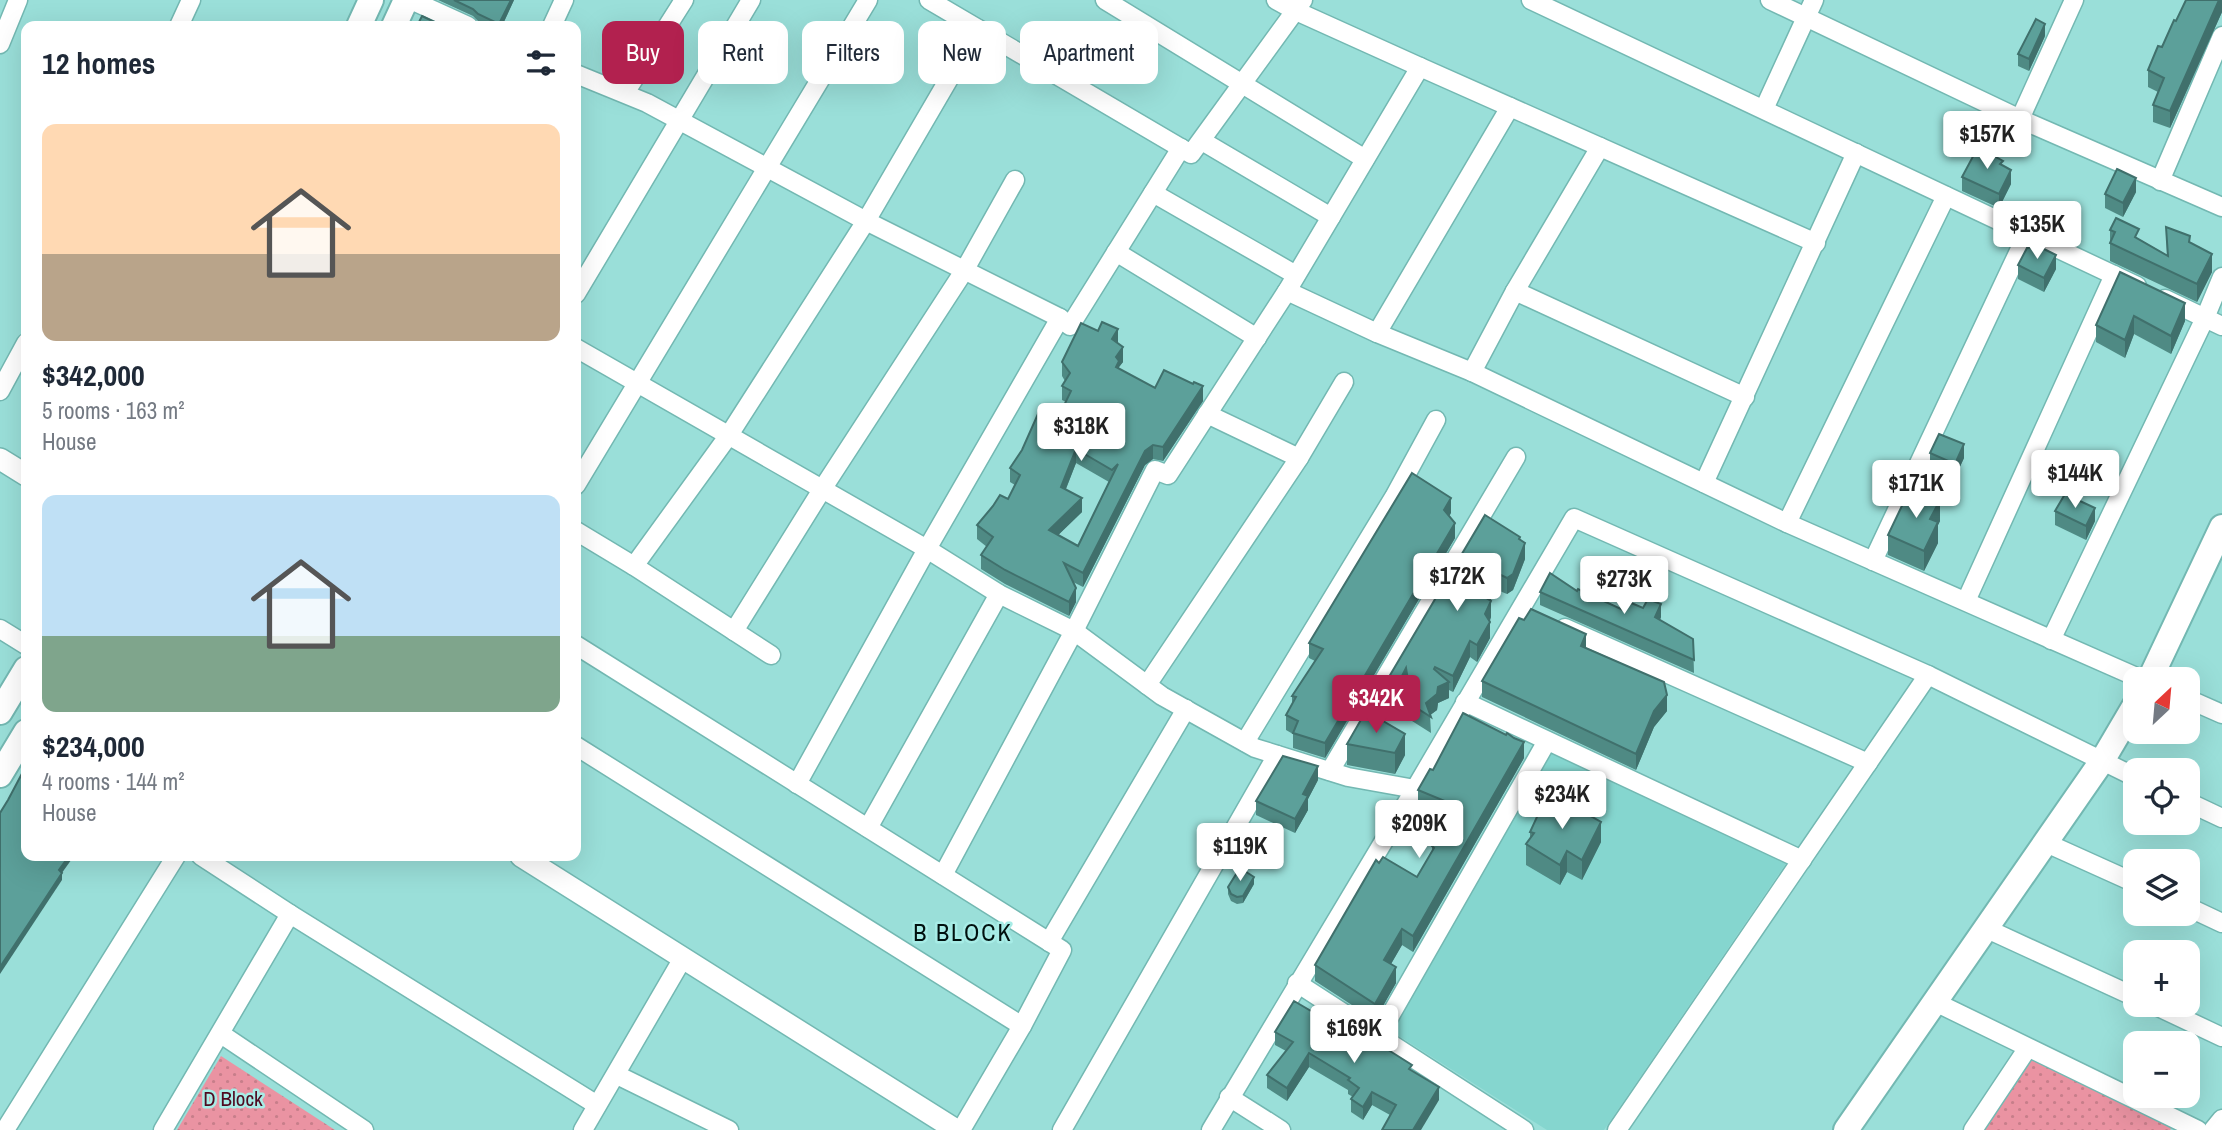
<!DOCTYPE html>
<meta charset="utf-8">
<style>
:root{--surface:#fff;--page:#f6f6f7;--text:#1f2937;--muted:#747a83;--accent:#b2214f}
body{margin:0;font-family:"Archivo Narrow",sans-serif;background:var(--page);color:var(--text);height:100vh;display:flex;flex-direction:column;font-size:26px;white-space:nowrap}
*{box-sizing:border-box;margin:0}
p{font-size:23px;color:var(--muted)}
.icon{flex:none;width:38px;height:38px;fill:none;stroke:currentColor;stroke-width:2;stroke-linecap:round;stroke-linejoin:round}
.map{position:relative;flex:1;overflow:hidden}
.panel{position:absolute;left:21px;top:21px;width:560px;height:840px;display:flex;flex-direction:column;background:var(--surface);border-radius:14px;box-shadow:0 7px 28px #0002}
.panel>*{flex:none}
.hud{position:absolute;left:602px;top:21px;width:665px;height:63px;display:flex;gap:14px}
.needle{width:46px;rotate:26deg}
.fabs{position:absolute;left:2123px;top:667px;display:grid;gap:14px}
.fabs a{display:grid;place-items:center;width:77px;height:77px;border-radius:14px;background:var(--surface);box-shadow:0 7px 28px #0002;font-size:35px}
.price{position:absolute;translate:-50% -60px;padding:0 16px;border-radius:7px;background:#fff;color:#222;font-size:23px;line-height:46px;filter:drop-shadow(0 2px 4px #0008)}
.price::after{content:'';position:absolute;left:50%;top:42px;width:21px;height:16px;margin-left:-10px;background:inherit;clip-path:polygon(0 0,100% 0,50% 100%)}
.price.selected{background:var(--accent);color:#fff}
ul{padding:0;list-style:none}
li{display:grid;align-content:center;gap:14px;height:371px;padding:0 21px}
li span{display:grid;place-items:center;height:217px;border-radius:14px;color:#555}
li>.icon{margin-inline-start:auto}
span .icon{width:126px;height:126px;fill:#fffc;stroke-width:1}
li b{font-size:30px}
h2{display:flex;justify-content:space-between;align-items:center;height:84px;padding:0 21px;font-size:30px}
.tag{padding:0 24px;border-radius:14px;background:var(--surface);box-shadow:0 7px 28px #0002;font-size:24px;line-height:63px}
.tag.selected{background:var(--accent);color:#fff}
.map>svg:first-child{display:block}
.built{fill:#85d6cf}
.park{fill:url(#park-dots)}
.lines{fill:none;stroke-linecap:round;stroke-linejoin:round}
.minor-casing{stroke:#73b8b2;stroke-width:21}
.tertiary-casing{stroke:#73b8b2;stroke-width:24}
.secondary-casing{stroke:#73b8b2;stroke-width:28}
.minor{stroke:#fff;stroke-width:18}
.tertiary{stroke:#fff;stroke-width:21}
.secondary{stroke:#fff;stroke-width:24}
.wall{fill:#4f8a84;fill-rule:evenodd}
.shaded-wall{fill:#40706c}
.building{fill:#5ca09a;stroke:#40706c;stroke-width:2;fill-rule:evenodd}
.labels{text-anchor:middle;stroke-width:5;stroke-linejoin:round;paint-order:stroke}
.park-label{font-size:21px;fill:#4f091f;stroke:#a7ece6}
.quarter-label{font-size:24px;letter-spacing:2px;fill:#00100e;stroke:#a7ece6}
</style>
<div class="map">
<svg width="2222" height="1130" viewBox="0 0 2222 1130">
<defs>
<pattern id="park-dots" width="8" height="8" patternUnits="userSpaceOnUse" patternTransform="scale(1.75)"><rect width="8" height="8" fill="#ea93a2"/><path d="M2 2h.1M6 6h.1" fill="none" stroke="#c77e8a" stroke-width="1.8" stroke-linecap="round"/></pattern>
</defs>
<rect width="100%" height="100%" fill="#9adfd9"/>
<!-- built -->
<polygon class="built" points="1552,751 1787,862 1604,1130 1547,1130 1391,1031"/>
<!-- park -->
<g class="park">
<polygon points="2027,1049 2173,1125 2170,1130 1976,1130"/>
<polygon points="221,1056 335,1130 177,1130"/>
</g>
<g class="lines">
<!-- minor casing -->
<g class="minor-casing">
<g id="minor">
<polyline points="411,0 468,26"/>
<polyline points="929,0 1191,154 1303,0"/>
<polyline points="1105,0 1365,159"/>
<polyline points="1276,0 1296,11 1420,67 1816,243"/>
<polyline points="1531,0 2137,286"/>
<polyline points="1770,0 2020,119 2222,207"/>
<polyline points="179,26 191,0"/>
<polyline points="552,26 564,0"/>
<polyline points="0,44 18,0"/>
<polyline points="576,74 647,103 866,221 1060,318"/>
<polyline points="625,93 684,0"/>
<polyline points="1764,109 1814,0"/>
<polyline points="2020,119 2074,0"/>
<polyline points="1202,141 1331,217"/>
<polyline points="2160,181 2222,36"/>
<polyline points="1153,193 1296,275"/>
<polyline points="1116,252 1257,338"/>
<polyline points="1287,291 1377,333 1472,372 1787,523 2141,679"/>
<polyline points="1515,291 1745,397"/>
<polyline points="576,294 751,0"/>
<polyline points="2165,299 2222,326"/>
<polyline points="1377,333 1510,107"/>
<polyline points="576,348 927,549 999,594 1074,631 1162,696 1255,748 1348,777 1415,789"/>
<polyline points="1472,372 1515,291 1600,147"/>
<polyline points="0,391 26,343"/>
<polyline points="1299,458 1344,382"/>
<polyline points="1704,483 1856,153"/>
<polyline points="576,485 868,0"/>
<polyline points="1787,523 1946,196"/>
<polyline points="576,531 634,566 771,655"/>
<polyline points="1873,561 2027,234"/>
<polyline points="634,566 729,435 866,221 978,29"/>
<polyline points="1966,601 2114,275"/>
<polyline points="1565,628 1868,763"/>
<polyline points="0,629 26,645"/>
<polyline points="734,631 823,488 964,271 1015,180"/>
<polyline points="2051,640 2205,318 2222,277"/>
<polyline points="576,645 1062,950 1022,1026 961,1130"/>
<polyline points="1147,685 1299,458 1207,414"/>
<polyline points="2188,699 2222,714"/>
<polyline points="1465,702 1802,860"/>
<polyline points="1245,742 1394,497 1436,420"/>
<polyline points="576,746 1022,1026"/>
<polyline points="1330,771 1516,457"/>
<polyline points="797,784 927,549 1060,318 1070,326 1181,148"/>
<polyline points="2188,802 2222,818"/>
<polyline points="868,828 999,594"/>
<polyline points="2044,842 2135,883"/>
<polyline points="201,856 290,914 597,1105"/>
<polyline points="943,875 1074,631 1155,470 1168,475 1287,291 1420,67"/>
<polyline points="2188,907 2222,923"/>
<polyline points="1985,928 2135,997"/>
<polyline points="1049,942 1186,709"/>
<polyline points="1297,983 1524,1130"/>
<polyline points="1933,1001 2198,1130"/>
<polyline points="2152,1004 2222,1037"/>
<polyline points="221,1034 364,1130"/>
<polyline points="1378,1037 1547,741"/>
<polyline points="617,1075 729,1130"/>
<polyline points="1229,1097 1281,1130"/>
<polyline points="5,1130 176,856"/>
<polyline points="163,1130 290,914"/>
<polyline points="583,1130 683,958"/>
<polyline points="1062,1130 1277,755"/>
<polyline points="1211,1130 1415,789 1574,518 1928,675 2135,777"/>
<polyline points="1617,1130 1928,675"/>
<polyline points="1973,1130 2027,1049"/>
<polyline points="2213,1130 2222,1119"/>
</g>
</g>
<!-- tertiary casing -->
<g class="tertiary-casing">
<g id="tertiary">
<polyline points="0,459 26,475"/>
<polyline points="521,856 956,1130"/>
</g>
</g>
<!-- secondary casing -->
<g class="secondary-casing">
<g id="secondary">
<polyline points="359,26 371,0"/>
<polyline points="394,26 406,0"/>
<polyline points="2150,679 2222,527"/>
<polyline points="0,712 26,669"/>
<polyline points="0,775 26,732"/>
<polyline points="1846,1130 2102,761 2135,705"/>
</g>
</g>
<!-- minor -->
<use href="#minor" class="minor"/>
<!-- tertiary -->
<use href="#tertiary" class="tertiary"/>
<!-- secondary -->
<use href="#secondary" class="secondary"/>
</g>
<!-- wall -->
<g class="wall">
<polygon points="438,0 514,0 502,26 489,26 478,21 473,16"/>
<polygon points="2222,0 2222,12 2170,128 2153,122 2153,105 2158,92 2148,87 2148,70 2176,21"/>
<polygon points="2045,36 2029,71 2018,66 2018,54"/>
<polygon points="2003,165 2011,184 1999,208 1962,191 1962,177"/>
<polygon points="2136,192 2123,217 2105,208 2105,194"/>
<polygon points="2166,227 2190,243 2212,272 2197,302 2110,261 2110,230 2139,239 2167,255"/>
<polygon points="2018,265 2056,269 2044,292 2018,279"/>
<polygon points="2120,272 2185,321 2171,354 2134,334 2125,358 2096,342 2096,325"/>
<path d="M1118,344l5,18 -4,5v2l36,19 48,13 -40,60 -10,-2 -8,6 -62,122 -10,-5 3,20 -7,14 -64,-32 -24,-15v-14l6,-8 -10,-8v-14l31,-26 7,-14 -5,-3v-14l49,-52 7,-14 -4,-2v-14l3,-5 -3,-5v-14zM1076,463l33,19 -31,64 -20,-11 24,-23 -16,-23z"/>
<polygon points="1930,453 1964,458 1955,477 1930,466"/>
<polygon points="2055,511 2095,521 2086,540 2055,525"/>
<polygon points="1451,513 1449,516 1455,538 1325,758 1293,748 1293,734 1286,730 1286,715 1292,704 1292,696 1315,661 1309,658 1309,643"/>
<polygon points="1940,521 1938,525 1938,543 1924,571 1888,555 1888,535"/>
<polygon points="1520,539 1525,559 1513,590 1507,594 1497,590 1490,601 1491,617 1490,621 1490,638 1477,662 1470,657 1453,692 1449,690 1449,698 1438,703 1437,710 1430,715 1431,733 1412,721 1406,684 1393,710 1383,703 1383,687"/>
<polygon points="1577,591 1623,610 1661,617 1660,620 1693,639 1694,673 1540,605 1540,592"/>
<polygon points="1586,648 1667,711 1654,727 1636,770 1482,697 1482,681"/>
<polygon points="1347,744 1405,755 1395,774 1347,765"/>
<polygon points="1524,758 1413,952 1402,945 1391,964 1396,983 1375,1020 1315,981 1315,965 1379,863 1417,877 1432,852 1432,846 1445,818 1418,807 1418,790"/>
<polygon points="1318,780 1308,799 1308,810 1295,833 1256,815 1256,801"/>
<polygon points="1530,832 1601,842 1582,880 1567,872 1560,885 1526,865 1526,844 1530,839"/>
<polygon points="1254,884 1243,903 1237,904 1231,901 1228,894 1228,887"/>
<polygon points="1345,1031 1366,1036 1412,1071 1439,1100 1390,1115 1372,1105 1363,1120 1351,1112 1351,1099 1353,1097 1348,1094 1348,1090 1309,1067 1287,1101 1267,1088 1267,1075 1286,1051 1275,1045 1275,1032"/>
</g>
<!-- shaded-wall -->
<g class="shaded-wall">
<polygon points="511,0 514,0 502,26 499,26"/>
<polygon points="2219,0 2222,0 2222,12 2170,128 2170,111"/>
<polygon points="2045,24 2045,36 2029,71 2029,59"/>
<polygon points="2011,170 2011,184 1999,208 1999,194"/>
<polygon points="2136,178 2136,192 2123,217 2123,203"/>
<polygon points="2212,254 2212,272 2197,302 2197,284"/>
<polygon points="2056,255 2056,269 2044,292 2044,278"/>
<polygon points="2185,303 2185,321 2171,354 2171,336"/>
<polygon points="2134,316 2134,334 2125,358 2125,340"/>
<polygon points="1118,329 1118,343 1112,339"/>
<polygon points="1123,347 1123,362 1119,367 1119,375 1116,367 1116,357"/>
<polygon points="1203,386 1203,401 1163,461 1163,447"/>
<polygon points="1964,444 1964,458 1955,477 1955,464"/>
<polygon points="1153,445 1153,459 1145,465 1083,587 1083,573 1145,451"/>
<polygon points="1076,449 1076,463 1061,501 1061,487"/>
<polygon points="1082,498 1082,512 1049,544 1049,530"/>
<polygon points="1451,498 1451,513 1444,525 1444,510"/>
<polygon points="1940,500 1940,521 1938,525 1938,543 1924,571 1924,551 1930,519"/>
<polygon points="2095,508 2095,521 2086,540 2086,526"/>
<polygon points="1455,523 1455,538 1325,758 1325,743"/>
<polygon points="1525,543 1525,559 1513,590 1507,594 1507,578"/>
<polygon points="1497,573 1497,590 1483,612 1483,596"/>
<polygon points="1076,588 1076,602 1069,616 1069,602"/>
<polygon points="1491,601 1491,617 1485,630 1485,614"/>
<polygon points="1661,604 1661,617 1655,630 1655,617"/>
<polygon points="1490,622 1490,638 1477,662 1477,645"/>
<polygon points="1586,634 1586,650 1581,646"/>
<polygon points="1470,641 1470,657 1453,692 1453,676"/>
<polygon points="1406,668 1406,684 1393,710 1393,694"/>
<polygon points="1449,682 1449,698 1438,703 1437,710 1429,716 1426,703 1438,687"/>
<polygon points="1667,695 1667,711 1654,727 1636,770 1636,754 1654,711"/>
<polygon points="1405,734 1405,755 1395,774 1395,753"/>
<polygon points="1524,742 1524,758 1413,952 1413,936"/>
<polygon points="1318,766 1318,780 1308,799 1308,810 1295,833 1295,819 1303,794"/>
<polygon points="1601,822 1601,842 1582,880 1582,860"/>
<polygon points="1567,851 1567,872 1560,885 1560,865"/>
<polygon points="69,856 74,856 59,877 59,870"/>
<polygon points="62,873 62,880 0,974 0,967"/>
<polygon points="1254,877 1254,884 1243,903 1243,896"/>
<polygon points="1402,929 1402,945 1384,976 1384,960"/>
<polygon points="1396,967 1396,983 1375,1020 1375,1004"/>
<polygon points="1309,1053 1309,1067 1287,1101 1287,1088"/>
<polygon points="1439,1087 1439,1100 1421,1130 1413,1130"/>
<polygon points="1372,1092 1372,1105 1363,1120 1363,1107"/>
</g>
<!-- building -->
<g class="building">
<polygon points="454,0 511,0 499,24 478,14 473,9"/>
<polygon points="2186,0 2219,0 2170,111 2153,105 2164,78 2148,70 2158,46 2162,47 2174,20 2176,21"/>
<polygon points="422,16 443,26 417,26"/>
<polygon points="2036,19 2045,24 2029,59 2018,54"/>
<polygon points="1978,147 2003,161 2000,164 2011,170 1999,194 1962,177"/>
<polygon points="2117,169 2136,178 2123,203 2105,194"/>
<polygon points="2116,218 2139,229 2135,237 2168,256 2166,227 2190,236 2189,242 2212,254 2197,284 2110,243 2115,232 2110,230"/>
<polygon points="2038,246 2056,255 2044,278 2018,265 2027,248"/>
<polygon points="2120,272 2185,303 2171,336 2134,316 2125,340 2096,325"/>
<path d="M1102,322l16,7 -6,10 11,8 -7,10 3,4 -3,6 39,21 9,-18 29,14 1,-2 9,4 -40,61 -10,-2 -8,6 -62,122 -19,-10 12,25 -7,14 -64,-32 -24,-15 12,-18 -16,-12 16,-19 7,-11 8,4 12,-24 -10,-7 12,-18 19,-43 18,9 12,-25 -9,-5 8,-13 -8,-11 19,-39 17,8zM1076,449l36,21 6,-6 -40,82 -29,-16 33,-32 -21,-11z"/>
<polygon points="1939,434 1964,444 1955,464 1930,453"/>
<polygon points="1412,473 1451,498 1444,510 1455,523 1325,743 1293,733 1298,721 1286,715 1296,697 1292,696 1323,649 1309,643"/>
<polygon points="1910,489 1940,500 1930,519 1938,522 1924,551 1888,535"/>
<polygon points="2065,494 2095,508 2086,526 2055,511"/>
<polygon points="1485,515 1520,537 1519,539 1525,543 1513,574 1507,578 1497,573 1483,596 1491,601 1485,614 1490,622 1477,645 1470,641 1453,676 1435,667 1434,669 1449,682 1438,687 1437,694 1426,703 1431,717 1412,705 1406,668 1393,694 1383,687"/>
<polygon points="1550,573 1577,591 1578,589 1623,610 1629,602 1643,608 1648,599 1661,604 1655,617 1693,639 1694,660 1540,592"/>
<polygon points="1531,609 1586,634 1581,646 1664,682 1667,695 1654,711 1636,754 1482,681 1519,618 1524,620"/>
<polygon points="1366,711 1405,734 1395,753 1347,744"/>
<polygon points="1463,713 1506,735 1507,733 1514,738 1524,742 1413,936 1402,929 1384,960 1396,967 1375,1004 1315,965 1376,860 1379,863 1383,857 1417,877 1434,848 1432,846 1452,804 1418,790 1430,769 1433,770"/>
<polygon points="1283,756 1318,766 1303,794 1308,796 1295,819 1256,801"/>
<polygon points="26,766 26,856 69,856 59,870 62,873 0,967 0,813 8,800"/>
<polygon points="1553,795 1601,822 1582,860 1567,851 1560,865 1526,844 1534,833 1530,832 1542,806 1546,808"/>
<polygon points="1240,868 1254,877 1243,896 1237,897 1231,894 1228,887"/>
<polygon points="1294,1001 1345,1031 1352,1019 1366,1028 1363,1034 1412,1065 1409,1069 1439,1087 1413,1130 1382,1130 1396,1105 1372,1092 1363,1107 1351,1099 1359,1088 1348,1080 1350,1078 1309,1053 1287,1088 1267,1075 1293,1042 1275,1032"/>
</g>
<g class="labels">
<!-- park labels -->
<g class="park-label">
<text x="233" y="1106">D Block</text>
</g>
<!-- quarter labels -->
<g class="quarter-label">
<text x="963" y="941">B BLOCK</text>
</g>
</g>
</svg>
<div class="fabs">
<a><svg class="needle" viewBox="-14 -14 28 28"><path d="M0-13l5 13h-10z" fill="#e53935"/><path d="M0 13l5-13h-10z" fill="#747a83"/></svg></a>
<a><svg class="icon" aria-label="locate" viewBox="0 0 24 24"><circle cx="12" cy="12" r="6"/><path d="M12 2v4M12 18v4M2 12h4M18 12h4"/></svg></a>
<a><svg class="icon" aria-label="layers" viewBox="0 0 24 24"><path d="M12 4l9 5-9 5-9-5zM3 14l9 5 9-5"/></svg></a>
<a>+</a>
<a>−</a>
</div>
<b class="price" style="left:1987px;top:171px">$157K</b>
<b class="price" style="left:2037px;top:261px">$135K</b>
<b class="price" style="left:1081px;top:463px">$318K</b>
<b class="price" style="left:2075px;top:510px">$144K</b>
<b class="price" style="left:1916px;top:520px">$171K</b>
<b class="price" style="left:1457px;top:613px">$172K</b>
<b class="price" style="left:1624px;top:616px">$273K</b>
<b class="price selected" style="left:1376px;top:735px">$342K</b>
<b class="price" style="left:1562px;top:831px">$234K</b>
<b class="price" style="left:1419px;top:860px">$209K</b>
<b class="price" style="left:1240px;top:883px">$119K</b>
<b class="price" style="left:1354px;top:1065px">$169K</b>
<div class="hud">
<a class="tag selected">Buy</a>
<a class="tag">Rent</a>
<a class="tag">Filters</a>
<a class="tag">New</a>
<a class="tag">Apartment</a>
</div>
<section class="panel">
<h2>12 homes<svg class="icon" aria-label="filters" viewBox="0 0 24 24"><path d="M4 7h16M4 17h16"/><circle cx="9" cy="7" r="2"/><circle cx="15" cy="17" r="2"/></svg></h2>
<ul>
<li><span style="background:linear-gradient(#ffd9b3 60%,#b9a48a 0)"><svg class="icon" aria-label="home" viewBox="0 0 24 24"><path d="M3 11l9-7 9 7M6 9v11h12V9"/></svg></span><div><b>$342,000</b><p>5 rooms · 163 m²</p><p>House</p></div></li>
<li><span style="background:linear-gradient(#bfe0f5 65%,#7fa58c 0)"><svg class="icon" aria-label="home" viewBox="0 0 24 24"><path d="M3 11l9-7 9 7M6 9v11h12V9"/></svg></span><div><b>$234,000</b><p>4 rooms · 144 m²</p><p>House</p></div></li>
</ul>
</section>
</div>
